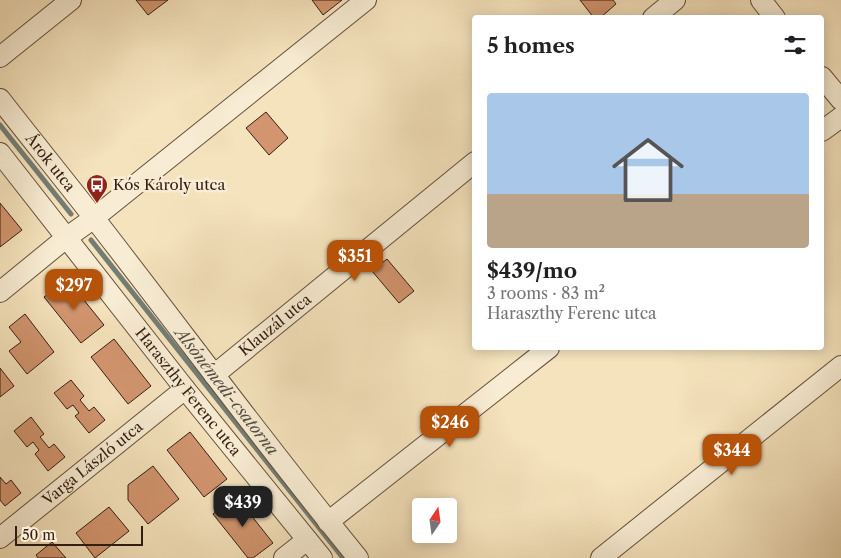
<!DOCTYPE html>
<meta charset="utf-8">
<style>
:root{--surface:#fff;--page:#f6f6f6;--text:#202124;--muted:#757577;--line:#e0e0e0;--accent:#b45309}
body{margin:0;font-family:"Libre Caslon Text",serif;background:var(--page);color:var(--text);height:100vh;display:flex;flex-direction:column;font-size:19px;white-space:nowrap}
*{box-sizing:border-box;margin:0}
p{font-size:16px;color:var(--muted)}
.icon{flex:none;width:28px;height:28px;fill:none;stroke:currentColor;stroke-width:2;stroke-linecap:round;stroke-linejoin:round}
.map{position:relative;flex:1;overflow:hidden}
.sheet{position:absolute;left:472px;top:15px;width:352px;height:335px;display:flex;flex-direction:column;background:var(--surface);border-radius:5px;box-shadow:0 2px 12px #0003}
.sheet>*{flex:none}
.needle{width:32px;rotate:13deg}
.fabs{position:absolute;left:412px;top:498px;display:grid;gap:10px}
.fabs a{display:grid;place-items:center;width:45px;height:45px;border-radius:5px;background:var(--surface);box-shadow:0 2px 12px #0003;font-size:25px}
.scale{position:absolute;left:15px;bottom:12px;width:128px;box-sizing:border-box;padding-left:5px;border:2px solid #331e14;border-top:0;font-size:14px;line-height:18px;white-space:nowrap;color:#331e14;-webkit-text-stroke:4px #f8edd4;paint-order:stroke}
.price{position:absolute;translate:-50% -42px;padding:0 11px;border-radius:10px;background:var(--accent);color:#fff;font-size:16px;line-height:32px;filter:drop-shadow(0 1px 2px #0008)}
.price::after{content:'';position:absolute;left:50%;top:30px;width:15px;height:11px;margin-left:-8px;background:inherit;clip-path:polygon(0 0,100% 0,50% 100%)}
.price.selected{background:#222;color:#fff}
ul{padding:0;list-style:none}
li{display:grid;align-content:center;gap:10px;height:265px;padding:0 15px}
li+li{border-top:1px solid var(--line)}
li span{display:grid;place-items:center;height:155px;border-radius:5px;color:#555}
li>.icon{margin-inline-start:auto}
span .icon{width:90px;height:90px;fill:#fffc;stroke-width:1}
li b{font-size:21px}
h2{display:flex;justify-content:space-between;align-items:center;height:60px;padding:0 15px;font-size:21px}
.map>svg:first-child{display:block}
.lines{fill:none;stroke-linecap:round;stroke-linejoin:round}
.stream{stroke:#737d76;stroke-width:5}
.building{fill:#d2956f;stroke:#331e14}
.minor-casing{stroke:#644f3e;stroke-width:22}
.minor{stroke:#f8edd4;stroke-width:20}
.labels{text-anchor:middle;stroke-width:5;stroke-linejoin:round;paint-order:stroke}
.street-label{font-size:15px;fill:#331e14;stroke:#f8edd4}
.poi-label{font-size:15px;fill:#331e14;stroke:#f8edd4;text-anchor:start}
.water-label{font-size:16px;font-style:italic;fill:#534e45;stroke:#f8edd4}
</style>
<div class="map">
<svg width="841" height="558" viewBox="0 0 841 558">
<rect width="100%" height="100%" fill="#f5e3bd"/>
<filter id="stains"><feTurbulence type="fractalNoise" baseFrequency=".004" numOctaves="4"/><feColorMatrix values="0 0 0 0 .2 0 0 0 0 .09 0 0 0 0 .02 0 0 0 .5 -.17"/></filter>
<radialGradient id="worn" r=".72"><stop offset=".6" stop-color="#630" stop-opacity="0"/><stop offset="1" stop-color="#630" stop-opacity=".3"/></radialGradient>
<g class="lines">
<!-- stream -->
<g class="stream">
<polyline points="0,125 71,214"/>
<polyline points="91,240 343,558"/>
</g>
</g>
<!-- building -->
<g class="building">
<polygon points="136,0 168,0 148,15"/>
<polygon points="312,0 342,0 323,15"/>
<polygon points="580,0 613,0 616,4 600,18 594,18"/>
<polygon points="266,112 288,138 269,155 246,128"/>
<polygon points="0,203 22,230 0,247"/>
<polygon points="387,259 414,291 399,303 372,271"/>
<polygon points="67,279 104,325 81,343 44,297"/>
<polygon points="25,314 54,352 27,374 9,351 21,342 9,327"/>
<polygon points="114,339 151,386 128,404 91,357"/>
<polygon points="0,368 14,386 0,397"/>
<polygon points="71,380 84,396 80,400 89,411 94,407 105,420 89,433 75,416 79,413 73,405 67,409 54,393"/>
<polygon points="31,417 44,434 40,437 49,448 54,444 65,457 48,471 35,454 39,450 33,442 27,447 14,431"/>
<polygon points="190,432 227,479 204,497 167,450"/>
<polygon points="153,466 179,499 148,524 128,500 128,485"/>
<polygon points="0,477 6,484 11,480 21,493 5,506 0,500"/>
<polygon points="236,496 273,543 253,558 248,558 213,514"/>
<polygon points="109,507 129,531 95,558 76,533"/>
<polygon points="52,542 66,558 38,558 36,555"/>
</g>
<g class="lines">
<!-- minor casing -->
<g class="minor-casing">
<g id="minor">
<polyline points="761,0 775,18"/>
<polyline points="653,18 675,0"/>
<polyline points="0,57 71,0"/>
<polyline points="822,77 841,100"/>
<path id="s1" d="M0,99c31,40 63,79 94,119 88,113 173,229 264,340"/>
<polyline points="822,131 841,117"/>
<path id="s2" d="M0,153l185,236 137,169"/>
<polyline points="0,292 66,238 94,218 366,0"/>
<path id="s3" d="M214,375l261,-213"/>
<polyline points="328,522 549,348"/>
<path id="s4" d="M0,538l185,-149"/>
<polyline points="284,558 307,540"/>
<polyline points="601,558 841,366"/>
</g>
</g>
<!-- minor -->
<use href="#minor" class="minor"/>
</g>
<!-- icons -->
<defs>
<g id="bus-pin" transform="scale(1.125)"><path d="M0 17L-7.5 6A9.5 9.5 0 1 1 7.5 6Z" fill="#8f2418" stroke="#f8edd4"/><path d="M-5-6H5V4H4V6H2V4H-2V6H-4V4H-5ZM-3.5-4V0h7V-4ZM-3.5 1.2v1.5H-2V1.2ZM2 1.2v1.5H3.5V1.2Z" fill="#fff"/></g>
</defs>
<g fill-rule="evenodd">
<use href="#bus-pin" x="97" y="185"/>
</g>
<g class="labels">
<!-- street labels -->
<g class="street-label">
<text dy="5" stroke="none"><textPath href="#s1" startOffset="81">Árok utca</textPath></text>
<text dy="5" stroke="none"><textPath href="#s3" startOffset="79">Klauzál utca</textPath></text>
<text dy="5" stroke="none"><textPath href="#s2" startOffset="304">Haraszthy Ferenc utca</textPath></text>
<text dy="5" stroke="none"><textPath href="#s4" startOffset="119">Varga László utca</textPath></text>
</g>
<!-- poi labels -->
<g class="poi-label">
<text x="113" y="190">Kós Károly utca</text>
</g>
<!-- water labels -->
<g class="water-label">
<text transform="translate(227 391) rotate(52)" y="6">Alsónémedi-csatorna</text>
</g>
</g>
<rect width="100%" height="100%" filter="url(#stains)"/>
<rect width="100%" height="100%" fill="url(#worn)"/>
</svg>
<div class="fabs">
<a><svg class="needle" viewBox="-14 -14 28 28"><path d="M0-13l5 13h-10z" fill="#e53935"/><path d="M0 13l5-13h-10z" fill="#757577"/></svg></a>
</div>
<div class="scale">50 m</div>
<b class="price" style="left:355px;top:282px">$351</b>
<b class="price" style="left:74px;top:311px">$297</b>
<b class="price" style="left:450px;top:448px">$246</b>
<b class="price" style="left:732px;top:476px">$344</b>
<b class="price selected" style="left:243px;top:528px">$439</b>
<section class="sheet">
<h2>5 homes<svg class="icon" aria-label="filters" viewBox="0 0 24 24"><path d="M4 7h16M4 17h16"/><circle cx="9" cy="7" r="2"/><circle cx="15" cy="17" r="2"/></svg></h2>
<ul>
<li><span style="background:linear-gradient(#a9c7e8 65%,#b9a48a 0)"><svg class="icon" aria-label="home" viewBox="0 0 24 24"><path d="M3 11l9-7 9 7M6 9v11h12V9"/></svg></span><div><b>$439/mo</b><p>3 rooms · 83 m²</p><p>Haraszthy Ferenc utca</p></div></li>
</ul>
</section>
</div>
